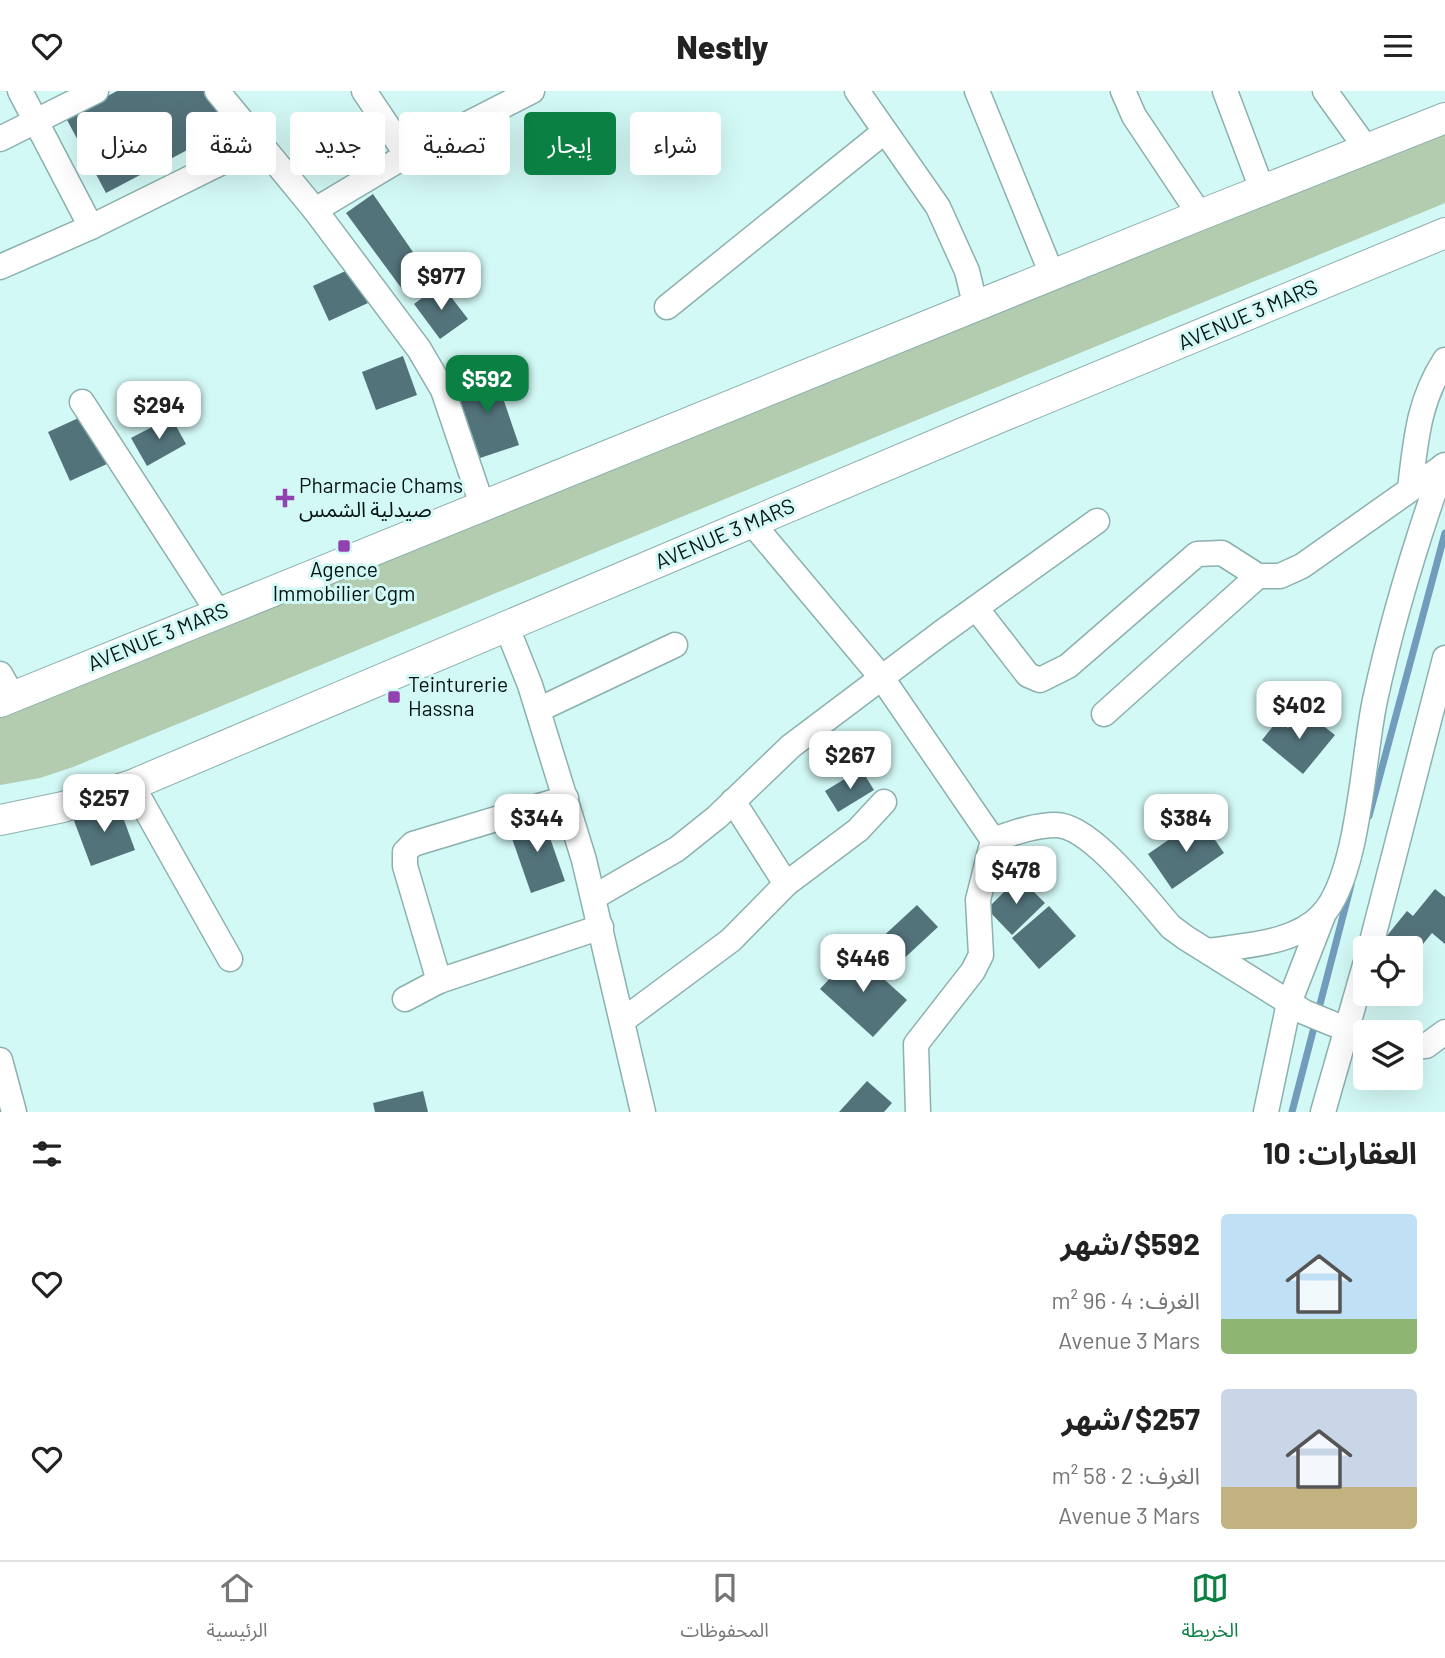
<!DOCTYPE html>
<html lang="ar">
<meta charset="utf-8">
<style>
:root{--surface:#fff;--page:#f6f6f6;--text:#222;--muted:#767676;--line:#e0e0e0;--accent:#0b8043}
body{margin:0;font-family:Barlow,"Noto Sans Arabic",sans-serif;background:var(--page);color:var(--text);direction:rtl;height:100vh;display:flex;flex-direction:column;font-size:26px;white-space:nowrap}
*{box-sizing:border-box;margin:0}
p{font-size:23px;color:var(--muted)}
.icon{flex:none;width:38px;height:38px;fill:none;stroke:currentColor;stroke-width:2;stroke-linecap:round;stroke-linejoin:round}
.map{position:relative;height:1021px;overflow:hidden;direction:ltr}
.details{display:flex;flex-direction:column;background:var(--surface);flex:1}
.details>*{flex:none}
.hud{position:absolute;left:21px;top:21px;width:700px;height:63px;direction:rtl;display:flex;gap:14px}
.tools{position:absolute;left:1353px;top:845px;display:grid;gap:14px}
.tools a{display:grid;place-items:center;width:70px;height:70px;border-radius:7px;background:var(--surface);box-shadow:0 7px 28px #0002;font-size:35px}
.price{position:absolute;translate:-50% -60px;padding:0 16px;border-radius:14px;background:#fff;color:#222;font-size:23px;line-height:46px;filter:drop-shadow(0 2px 4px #0008)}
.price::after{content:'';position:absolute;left:50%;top:42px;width:21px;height:16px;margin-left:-10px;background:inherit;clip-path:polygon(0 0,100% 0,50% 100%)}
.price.current{background:var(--accent);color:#fff}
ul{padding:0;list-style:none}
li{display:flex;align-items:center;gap:21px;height:175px;padding:0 28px}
li span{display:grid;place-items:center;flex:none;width:196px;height:140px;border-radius:7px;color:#555}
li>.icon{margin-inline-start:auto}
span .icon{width:84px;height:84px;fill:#fffc;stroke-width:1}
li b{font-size:30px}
h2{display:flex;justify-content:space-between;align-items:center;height:84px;padding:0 28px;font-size:30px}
.chip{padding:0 24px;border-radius:7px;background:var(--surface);box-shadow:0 7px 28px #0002;font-size:24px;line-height:63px}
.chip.current{background:var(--accent);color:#fff}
header{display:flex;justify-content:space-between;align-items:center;height:91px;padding:0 28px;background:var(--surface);font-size:32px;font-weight:800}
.menu{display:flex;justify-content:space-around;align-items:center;height:98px;border-top:2px solid var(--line);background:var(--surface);font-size:19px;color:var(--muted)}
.menu a{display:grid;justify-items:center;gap:4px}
.menu .current{color:var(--accent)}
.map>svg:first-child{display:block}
.green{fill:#b3cbae}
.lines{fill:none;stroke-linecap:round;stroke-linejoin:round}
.stream{stroke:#729cbc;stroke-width:7}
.building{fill:#53737b}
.minor-casing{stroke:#8cb0ae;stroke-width:27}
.major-casing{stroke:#8cb0ae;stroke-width:32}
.minor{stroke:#fff;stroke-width:24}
.major{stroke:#fff;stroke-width:30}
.poi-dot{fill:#9241b1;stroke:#d3f9f6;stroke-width:2.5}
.labels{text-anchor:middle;stroke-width:6;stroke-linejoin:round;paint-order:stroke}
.street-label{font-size:21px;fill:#061313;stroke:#d3f9f6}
.poi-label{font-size:21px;fill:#061313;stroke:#d3f9f6;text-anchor:start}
</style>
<header><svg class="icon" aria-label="menu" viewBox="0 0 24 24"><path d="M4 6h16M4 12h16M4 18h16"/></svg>Nestly<svg class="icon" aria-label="heart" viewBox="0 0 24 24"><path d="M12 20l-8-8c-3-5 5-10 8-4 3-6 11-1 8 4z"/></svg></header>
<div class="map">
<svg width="1445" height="1021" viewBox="0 0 1445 1021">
<rect width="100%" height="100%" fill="#d3f9f6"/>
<!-- green -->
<polygon class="green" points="1445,29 1445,112 73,676 40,687 0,694 0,620"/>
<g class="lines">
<!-- stream -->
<g class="stream">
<polyline points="1369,725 1445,442"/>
<polyline points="1292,1021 1351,794"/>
</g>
</g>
<!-- building -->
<g class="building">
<polygon points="117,0 206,0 227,38 106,102 66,27"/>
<polygon points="373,103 426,180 402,198 346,122"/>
<polygon points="352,177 368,212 329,230 313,195"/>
<polygon points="441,193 468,228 440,248 414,213"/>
<polygon points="403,265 417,304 376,319 362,281"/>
<polygon points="494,281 519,354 480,367 455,295"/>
<polygon points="85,324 107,373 70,390 48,341"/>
<polygon points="171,326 186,353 147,375 131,347"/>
<polygon points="1303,619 1335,644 1303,683 1262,649 1278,629 1288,637"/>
<polygon points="861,678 874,699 838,721 825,700"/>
<polygon points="117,710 135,759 91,775 73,727"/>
<polygon points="542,724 565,790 531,802 508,736"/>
<polygon points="1200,727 1224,762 1172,798 1148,763"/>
<polygon points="1019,786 1045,812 1012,844 987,818"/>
<polygon points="1435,798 1445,806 1445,853 1432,842 1410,869 1410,858 1388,858 1381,852 1407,820 1413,825"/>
<polygon points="917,814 938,836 898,873 877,851"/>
<polygon points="1049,815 1076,845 1039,878 1012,847"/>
<polygon points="854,861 907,909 873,946 820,898"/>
<polygon points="867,990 892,1012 884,1021 839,1021"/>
<polygon points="423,1000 428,1021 375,1021 373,1012"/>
</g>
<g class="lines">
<!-- minor casing -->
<g class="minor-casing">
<g id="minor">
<polyline points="20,0 91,136"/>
<polyline points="217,0 315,119 419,258 443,299 483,417"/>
<polyline points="364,0 407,64"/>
<polyline points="857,0 938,116 967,180 976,217"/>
<polyline points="977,0 1053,186"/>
<polyline points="1123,0 1134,25 1200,124"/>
<polyline points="1225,0 1263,101"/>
<polyline points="1325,0 1366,57"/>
<polyline points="0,48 96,0"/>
<polyline points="315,119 407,64 532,0"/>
<polyline points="0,176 91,136 259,53"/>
<polyline points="667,216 884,41"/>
<polyline points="82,311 218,521"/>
<path d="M1410,397c6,-48 8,-86 35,-128"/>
<polyline points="752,432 882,587 993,749 978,809 981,864 973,880 916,953 918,1021"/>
<polyline points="976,517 1028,584 1040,589 1068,575 1197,463 1222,462 1258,485 1280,485 1302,475 1445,374"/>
<polyline points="506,534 530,594 584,769 643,1021"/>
<polyline points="0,583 13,606"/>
<polyline points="538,619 675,554"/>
<polyline points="1104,623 1258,485"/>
<polyline points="132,694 230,868"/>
<polyline points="733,710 786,793"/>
<path d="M993,749c20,-7 41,-15 63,-15 35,0 91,75 115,102l15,11 118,74 61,25"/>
<polyline points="594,806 677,758 717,726 791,655 941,542 1097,430"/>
<polyline points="1370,858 1445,567"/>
<path d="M1208,860c37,-6 87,-7 114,-36 37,-39 41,-160 53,-215 17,-79 41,-158 68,-234"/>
<polyline points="439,890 405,775 405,761 413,753 566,707"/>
<polyline points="405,908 439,890 601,836"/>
<polyline points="622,930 731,849 786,793 858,739 884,711"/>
<polyline points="1410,955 1426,955 1445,941"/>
<polyline points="0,969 14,1021"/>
<polyline points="1266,1021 1289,912 1324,822"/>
<polyline points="1323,1021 1365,874"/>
</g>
</g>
<!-- major casing -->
<g class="major-casing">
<g id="major">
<polyline points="0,611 1200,124 1445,27"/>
<polyline points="0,729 63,716 132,694 996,328 1445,142"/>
</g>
</g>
<!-- minor -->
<use href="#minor" class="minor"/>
<!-- major -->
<use href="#major" class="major"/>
</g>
<!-- markers -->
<g class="poi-dot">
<path d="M281.5 396.5h7v7h7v7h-7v7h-7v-7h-7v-7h7z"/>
<rect x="337" y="448" width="14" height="14" rx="3.5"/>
<rect x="387" y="599" width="14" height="14" rx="3.5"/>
</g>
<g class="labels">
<!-- street labels -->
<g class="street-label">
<text transform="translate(1248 224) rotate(-23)" y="7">AVENUE 3 MARS</text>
<text transform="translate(725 443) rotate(-23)" y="7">AVENUE 3 MARS</text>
<text transform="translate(158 546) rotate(-22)" y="7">AVENUE 3 MARS</text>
</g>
<!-- poi labels -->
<g class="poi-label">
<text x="299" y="402">Pharmacie Chams<tspan x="299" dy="24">صيدلية الشمس</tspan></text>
<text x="344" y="486" text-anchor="middle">Agence<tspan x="344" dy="24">Immobilier Cgm</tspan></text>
<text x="408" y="601">Teinturerie<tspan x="408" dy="24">Hassna</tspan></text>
</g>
</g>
</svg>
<div class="tools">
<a><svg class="icon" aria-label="locate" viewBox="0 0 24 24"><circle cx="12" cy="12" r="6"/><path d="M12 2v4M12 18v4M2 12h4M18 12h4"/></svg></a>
<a><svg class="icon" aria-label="layers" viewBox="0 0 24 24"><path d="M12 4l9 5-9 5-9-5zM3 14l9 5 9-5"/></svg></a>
</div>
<b class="price" style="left:441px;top:221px">$977</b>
<b class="price current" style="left:487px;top:324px">$592</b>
<b class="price" style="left:159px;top:350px">$294</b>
<b class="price" style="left:1299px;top:650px">$402</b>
<b class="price" style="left:850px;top:700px">$267</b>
<b class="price" style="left:104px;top:743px">$257</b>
<b class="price" style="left:537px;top:763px">$344</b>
<b class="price" style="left:1186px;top:763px">$384</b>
<b class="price" style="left:1016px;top:815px">$478</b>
<b class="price" style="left:863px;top:903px">$446</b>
<div class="hud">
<a class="chip">شراء</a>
<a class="chip current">إيجار</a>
<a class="chip">تصفية</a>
<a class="chip">جديد</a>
<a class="chip">شقة</a>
<a class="chip">منزل</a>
</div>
</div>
<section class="details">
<h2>العقارات: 10<svg class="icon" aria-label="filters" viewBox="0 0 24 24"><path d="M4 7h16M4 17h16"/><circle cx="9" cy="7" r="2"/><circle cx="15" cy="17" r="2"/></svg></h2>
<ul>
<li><span style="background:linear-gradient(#bfe0f5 75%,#8fb573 0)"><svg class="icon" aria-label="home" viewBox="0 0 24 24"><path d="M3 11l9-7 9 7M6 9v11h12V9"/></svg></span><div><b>$592/شهر</b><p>الغرف: 4 · 96 m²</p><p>Avenue 3 Mars</p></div><svg class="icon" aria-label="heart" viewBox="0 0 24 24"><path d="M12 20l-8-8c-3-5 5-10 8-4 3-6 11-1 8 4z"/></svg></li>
<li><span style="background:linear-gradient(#c9d6e8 70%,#c2b280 0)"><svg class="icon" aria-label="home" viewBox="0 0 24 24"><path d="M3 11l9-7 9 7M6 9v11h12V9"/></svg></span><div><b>$257/شهر</b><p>الغرف: 2 · 58 m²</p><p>Avenue 3 Mars</p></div><svg class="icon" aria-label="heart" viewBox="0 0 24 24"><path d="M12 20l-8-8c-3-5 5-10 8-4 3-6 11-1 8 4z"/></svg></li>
</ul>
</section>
<nav class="menu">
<a class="current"><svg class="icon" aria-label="map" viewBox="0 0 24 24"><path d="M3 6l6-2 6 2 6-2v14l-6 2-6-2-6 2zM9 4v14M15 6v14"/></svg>الخريطة</a>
<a><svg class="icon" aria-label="saved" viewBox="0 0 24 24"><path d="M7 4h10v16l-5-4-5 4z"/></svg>المحفوظات</a>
<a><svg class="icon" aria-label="home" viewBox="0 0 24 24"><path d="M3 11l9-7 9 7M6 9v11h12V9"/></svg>الرئيسية</a>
</nav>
